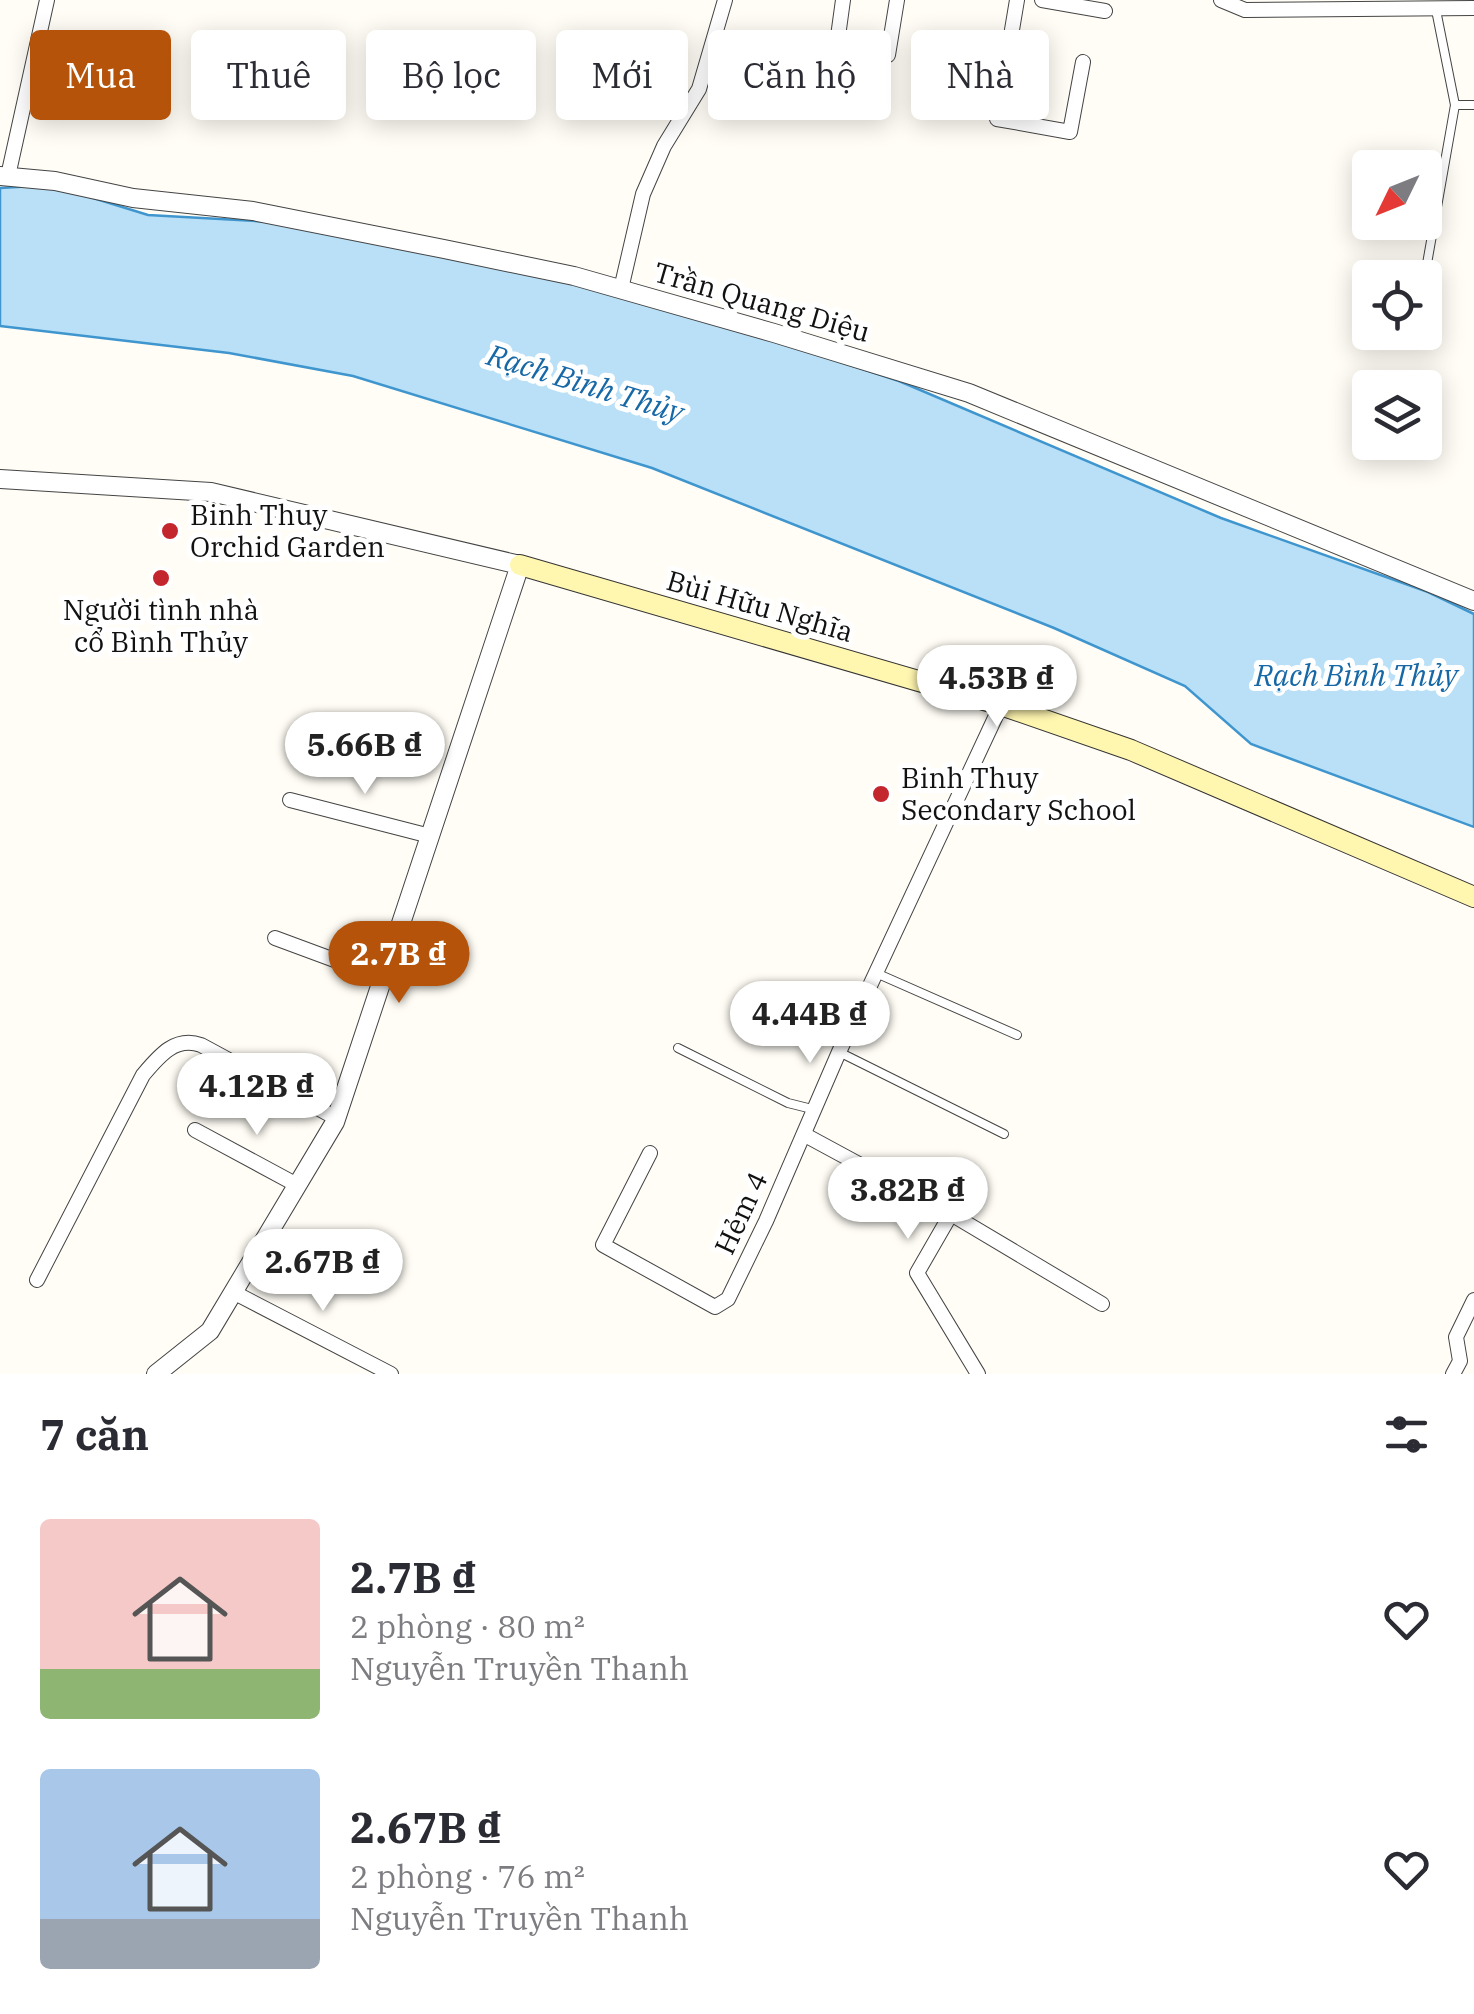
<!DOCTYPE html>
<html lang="vi">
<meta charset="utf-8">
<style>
:root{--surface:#fff;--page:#f7f7f7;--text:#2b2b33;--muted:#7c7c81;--accent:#b45309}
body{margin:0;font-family:"IBM Plex Serif",serif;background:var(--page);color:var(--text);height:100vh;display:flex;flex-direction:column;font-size:38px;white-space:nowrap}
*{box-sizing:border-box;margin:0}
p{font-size:32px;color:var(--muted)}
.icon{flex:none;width:55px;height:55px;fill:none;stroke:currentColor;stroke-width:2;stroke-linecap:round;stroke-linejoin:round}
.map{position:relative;height:1374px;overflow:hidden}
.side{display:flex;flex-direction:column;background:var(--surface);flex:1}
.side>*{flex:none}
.top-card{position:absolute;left:30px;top:30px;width:1415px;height:90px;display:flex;gap:20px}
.needle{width:65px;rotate:227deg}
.fabs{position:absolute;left:1352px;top:150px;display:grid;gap:20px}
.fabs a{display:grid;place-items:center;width:90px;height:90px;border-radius:10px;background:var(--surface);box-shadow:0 5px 25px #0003;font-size:50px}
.price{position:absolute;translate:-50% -85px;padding:0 22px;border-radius:35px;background:#fff;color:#222;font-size:32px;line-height:65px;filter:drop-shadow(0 2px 5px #0008)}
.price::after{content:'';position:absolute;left:50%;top:60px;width:30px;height:22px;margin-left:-15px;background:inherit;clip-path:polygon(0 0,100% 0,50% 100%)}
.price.selected{background:var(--accent);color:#fff}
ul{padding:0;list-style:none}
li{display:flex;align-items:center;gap:30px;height:250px;padding:0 40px}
li span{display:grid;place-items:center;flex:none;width:280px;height:200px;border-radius:10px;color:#555}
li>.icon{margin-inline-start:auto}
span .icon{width:120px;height:120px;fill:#fffc;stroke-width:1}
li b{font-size:42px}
h2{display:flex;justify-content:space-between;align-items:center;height:120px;padding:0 40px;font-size:42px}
.pill{padding:0 35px;border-radius:10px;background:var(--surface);box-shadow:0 5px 25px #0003;font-size:35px;line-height:90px}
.pill.selected{background:var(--accent);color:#fff}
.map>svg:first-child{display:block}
.water{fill:#b9e0f7;stroke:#3f96cf;stroke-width:2.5}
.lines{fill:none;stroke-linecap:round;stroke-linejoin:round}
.service-casing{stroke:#444;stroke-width:10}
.minor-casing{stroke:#444;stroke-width:16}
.tertiary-casing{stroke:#444;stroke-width:20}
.secondary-casing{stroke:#333;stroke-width:22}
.service{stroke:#fff;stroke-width:8}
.minor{stroke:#fff;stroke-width:14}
.tertiary{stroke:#fff;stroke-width:18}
.secondary{stroke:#fff6b0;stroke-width:20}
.poi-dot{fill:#c4262e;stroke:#fff;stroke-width:4}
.labels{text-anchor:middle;stroke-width:10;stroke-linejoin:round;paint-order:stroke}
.street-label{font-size:28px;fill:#111;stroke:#fff}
.poi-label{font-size:28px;fill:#111;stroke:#fff;text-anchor:start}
.water-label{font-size:30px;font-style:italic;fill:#1768a6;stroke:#fff}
</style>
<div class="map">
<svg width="1474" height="1374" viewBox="0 0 1474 1374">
<rect width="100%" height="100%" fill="#fffdf5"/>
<!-- water -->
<polygon class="water" points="51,185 148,215 326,225 644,297 899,381 1221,518 1428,592 1474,614 1474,827 1251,744 1185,686 1054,628 652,468 353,376 229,353 0,326 0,188"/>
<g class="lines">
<!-- service casing -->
<g class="service-casing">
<g id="service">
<polyline points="1436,10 1455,105"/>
<polyline points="1425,275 1455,105 1474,105"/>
<polyline points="876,973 1017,1035"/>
<polyline points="678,1048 788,1103 816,1110"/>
<polyline points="839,1052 1004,1134"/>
</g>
</g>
<!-- minor casing -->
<g class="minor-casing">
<g id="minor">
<polyline points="1017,0 997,119 1070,132 1083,62"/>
<polyline points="1042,0 1105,11"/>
<polyline points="1221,0 1245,10 1474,8"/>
<polyline points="888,55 897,0"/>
<polyline points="828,109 843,0"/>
<polyline points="8,176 47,0"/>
<polyline points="621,289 643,194 664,146 699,89 725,0"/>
<polyline points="290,800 430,836"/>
<polyline points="275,938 383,978"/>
<polyline points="195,1130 297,1185"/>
<polyline points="805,1135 951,1214 917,1273 978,1374"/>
<polyline points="650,1153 603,1245 715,1307 728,1299 766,1221 839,1052 1001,705"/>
<polyline points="951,1214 1102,1304"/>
<path d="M37,1280l106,-205c16,-19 32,-39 58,-30l135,73"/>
<polyline points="233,1292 391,1374"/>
<polyline points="1453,1374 1460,1361 1456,1337 1474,1300"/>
</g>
</g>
<!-- tertiary casing -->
<g class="tertiary-casing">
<g id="tertiary">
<polyline points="0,176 55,181 133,198 253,211 444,249 574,276 774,333 969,393 1474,601"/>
<polyline points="0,479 211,492 520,565 335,1122 210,1331 156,1374"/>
</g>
</g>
<!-- secondary casing -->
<g class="secondary-casing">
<polyline id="secondary" points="520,565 1001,705 1131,750 1474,897"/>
</g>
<!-- service -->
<use href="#service" class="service"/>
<!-- minor -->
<use href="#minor" class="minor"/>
<!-- tertiary -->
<use href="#tertiary" class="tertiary"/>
<!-- secondary -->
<use href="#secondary" class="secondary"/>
</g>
<!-- markers -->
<g class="poi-dot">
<circle cx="170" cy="531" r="10"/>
<circle cx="161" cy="578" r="10"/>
<circle cx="881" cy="794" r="10"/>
</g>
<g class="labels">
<!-- street labels -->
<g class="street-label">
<text transform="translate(762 302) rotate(16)" y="10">Trần Quang Diệu</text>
<text transform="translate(760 606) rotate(16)" y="10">Bùi Hữu Nghĩa</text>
<text transform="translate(741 1213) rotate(-65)" y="10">Hẻm 4</text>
</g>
<!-- poi labels -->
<g class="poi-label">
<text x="190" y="525">Binh Thuy<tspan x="190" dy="32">Orchid Garden</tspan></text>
<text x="161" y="620" text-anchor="middle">Người tình nhà<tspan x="161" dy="32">cổ Bình Thủy</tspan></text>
<text x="901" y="788">Binh Thuy<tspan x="901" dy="32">Secondary School</tspan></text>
</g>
<!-- water labels -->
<g class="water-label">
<text transform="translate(585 384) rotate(17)" y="10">Rạch Bình Thủy</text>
<text x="1356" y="686">Rạch Bình Thủy</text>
</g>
</g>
</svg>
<div class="fabs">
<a><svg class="needle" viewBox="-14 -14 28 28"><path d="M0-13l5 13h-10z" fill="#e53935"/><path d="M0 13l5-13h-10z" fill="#7c7c81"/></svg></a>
<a><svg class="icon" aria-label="locate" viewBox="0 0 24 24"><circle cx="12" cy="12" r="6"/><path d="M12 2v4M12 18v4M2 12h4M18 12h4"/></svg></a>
<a><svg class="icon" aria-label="layers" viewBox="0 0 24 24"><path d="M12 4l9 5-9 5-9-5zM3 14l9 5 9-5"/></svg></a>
</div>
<b class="price" style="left:997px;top:730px">4.53B ₫</b>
<b class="price" style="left:365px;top:797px">5.66B ₫</b>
<b class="price selected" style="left:399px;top:1006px">2.7B ₫</b>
<b class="price" style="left:810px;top:1066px">4.44B ₫</b>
<b class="price" style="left:257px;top:1138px">4.12B ₫</b>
<b class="price" style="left:908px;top:1242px">3.82B ₫</b>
<b class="price" style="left:323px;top:1314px">2.67B ₫</b>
<div class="top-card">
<a class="pill selected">Mua</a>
<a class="pill">Thuê</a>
<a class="pill">Bộ lọc</a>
<a class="pill">Mới</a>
<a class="pill">Căn hộ</a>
<a class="pill">Nhà</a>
</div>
</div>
<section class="side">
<h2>7 căn<svg class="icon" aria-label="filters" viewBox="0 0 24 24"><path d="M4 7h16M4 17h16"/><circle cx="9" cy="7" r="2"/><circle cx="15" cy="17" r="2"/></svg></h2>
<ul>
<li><span style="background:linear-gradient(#f6c9c9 75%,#8fb573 0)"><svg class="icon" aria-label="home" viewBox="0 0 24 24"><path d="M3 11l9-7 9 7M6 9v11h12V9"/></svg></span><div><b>2.7B ₫</b><p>2 phòng · 80 m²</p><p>Nguyễn Truyền Thanh</p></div><svg class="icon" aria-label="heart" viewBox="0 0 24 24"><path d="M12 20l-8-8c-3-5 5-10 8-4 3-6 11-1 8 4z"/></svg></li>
<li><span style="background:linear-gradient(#a9c7e8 75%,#9aa5b1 0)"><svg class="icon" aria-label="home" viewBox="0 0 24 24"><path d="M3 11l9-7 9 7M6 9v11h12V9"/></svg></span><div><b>2.67B ₫</b><p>2 phòng · 76 m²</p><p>Nguyễn Truyền Thanh</p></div><svg class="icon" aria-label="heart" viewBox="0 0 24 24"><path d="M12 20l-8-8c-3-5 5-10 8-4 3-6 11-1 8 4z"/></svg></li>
</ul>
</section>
